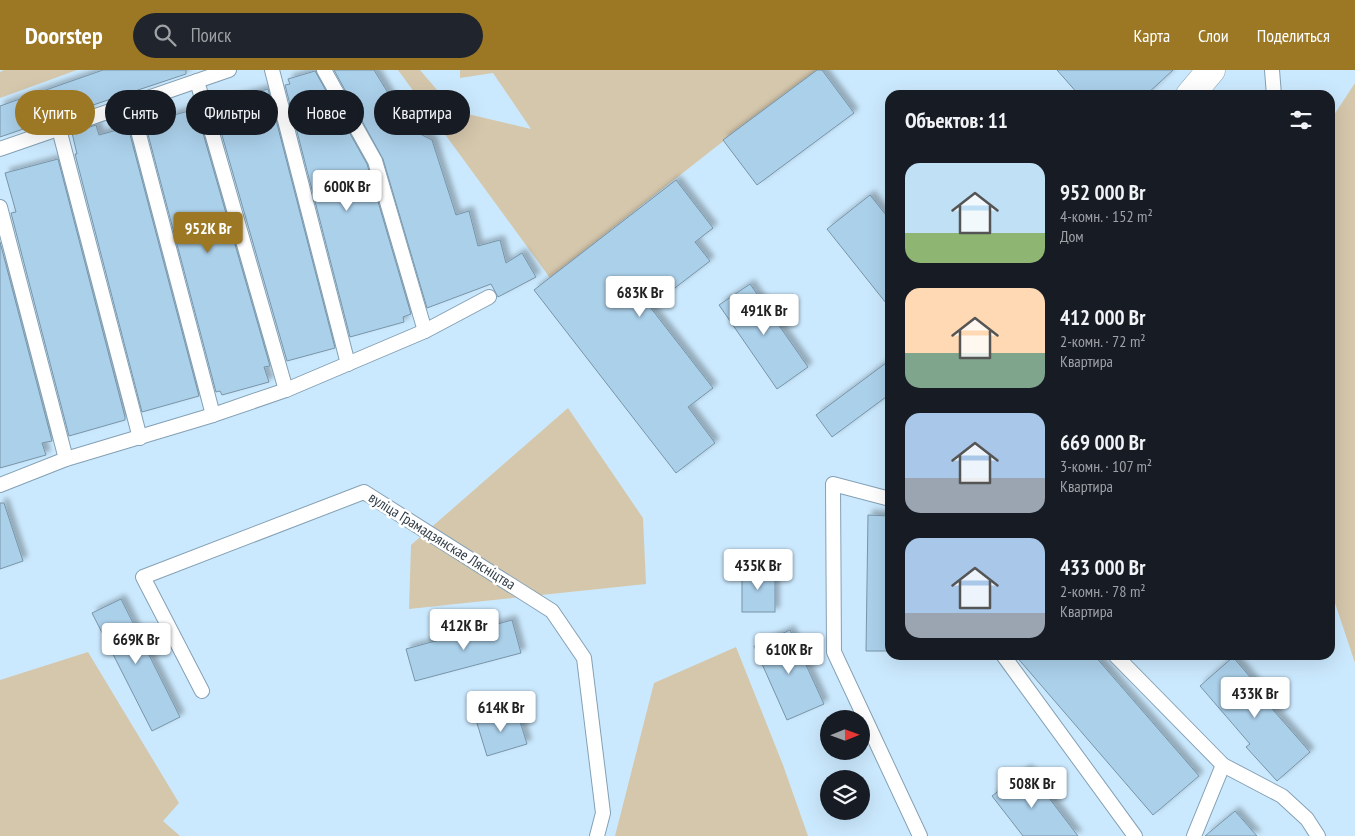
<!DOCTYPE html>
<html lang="ru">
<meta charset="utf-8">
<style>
:root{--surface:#171b24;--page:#20242c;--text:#f1f3f6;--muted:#9ea1a6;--accent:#9c7824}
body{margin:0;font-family:"PT Sans Narrow",sans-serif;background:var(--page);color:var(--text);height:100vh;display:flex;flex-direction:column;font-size:19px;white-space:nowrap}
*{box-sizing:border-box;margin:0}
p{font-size:16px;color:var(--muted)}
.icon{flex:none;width:28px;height:28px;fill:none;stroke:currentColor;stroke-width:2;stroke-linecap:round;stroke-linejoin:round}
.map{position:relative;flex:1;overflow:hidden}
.sheet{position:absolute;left:885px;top:20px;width:450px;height:570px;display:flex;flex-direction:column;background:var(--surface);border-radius:15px;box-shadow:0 5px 20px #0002}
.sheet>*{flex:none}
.guide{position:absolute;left:15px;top:20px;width:475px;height:45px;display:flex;gap:10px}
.needle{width:32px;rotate:89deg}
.buttons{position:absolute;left:820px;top:640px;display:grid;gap:10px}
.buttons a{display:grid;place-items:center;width:50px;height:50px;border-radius:50%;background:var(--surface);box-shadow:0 5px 20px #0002;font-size:25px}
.price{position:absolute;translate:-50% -42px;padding:0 11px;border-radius:5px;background:#fff;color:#222;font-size:16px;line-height:32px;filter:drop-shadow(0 1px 2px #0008)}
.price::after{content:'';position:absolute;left:50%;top:30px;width:15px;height:11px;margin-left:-8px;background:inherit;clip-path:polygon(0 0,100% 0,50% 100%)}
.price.current{background:var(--accent);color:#fff}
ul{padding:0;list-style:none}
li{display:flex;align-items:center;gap:15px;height:125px;padding:0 20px}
li span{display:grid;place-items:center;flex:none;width:140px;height:100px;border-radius:15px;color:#555}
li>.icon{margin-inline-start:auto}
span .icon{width:60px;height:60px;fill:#fffc;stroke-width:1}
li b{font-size:21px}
h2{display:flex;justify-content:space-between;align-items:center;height:60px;padding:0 20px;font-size:21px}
.pill{padding:0 18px;border-radius:22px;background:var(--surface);box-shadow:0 5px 20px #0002;font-size:18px;line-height:45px}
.pill.current{background:var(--accent);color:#fff}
header{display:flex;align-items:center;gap:30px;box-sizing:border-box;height:70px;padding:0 25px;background:var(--accent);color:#fff}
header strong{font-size:24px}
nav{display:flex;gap:28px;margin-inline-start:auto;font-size:18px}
.search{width:350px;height:45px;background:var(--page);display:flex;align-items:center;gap:12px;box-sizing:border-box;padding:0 18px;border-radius:28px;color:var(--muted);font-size:19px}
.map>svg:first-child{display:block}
.green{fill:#d5c7ac}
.building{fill:#abd0ea;stroke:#7894a8;filter:url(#shadow)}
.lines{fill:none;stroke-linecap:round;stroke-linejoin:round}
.lane-casing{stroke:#84a0b4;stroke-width:16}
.street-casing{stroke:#84a0b4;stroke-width:29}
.lane{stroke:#fff;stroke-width:14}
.street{stroke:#fff;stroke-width:28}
.labels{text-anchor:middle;stroke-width:5;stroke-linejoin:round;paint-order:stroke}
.street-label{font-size:15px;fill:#313c45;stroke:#fff}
</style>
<header>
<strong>Doorstep</strong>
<div class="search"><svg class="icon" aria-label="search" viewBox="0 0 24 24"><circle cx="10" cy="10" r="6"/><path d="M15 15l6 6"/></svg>Поиск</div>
<nav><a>Карта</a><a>Слои</a><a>Поделиться</a></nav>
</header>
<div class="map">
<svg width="1355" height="766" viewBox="0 0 1355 766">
<defs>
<filter id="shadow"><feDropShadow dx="4.5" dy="-4.5" stdDeviation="2.5" flood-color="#0004"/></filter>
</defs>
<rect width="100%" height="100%" fill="#cbe9fe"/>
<!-- green -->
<g class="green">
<polygon points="4,0 77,0 0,28 0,2"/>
<path d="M398,0h22l35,41 76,18 -38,-56 -33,5v-8h357c-91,67 -178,138 -267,208z"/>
<polygon points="1355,13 1355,593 1330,518 1330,51"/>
<polygon points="568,338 643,448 646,514 409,539 411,475"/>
<polygon points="736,577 783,695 808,766 615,766 654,613"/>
<polygon points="88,582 179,733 163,751 180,766 0,766 0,610"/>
</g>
<!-- building -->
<g class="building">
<polygon points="103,0 186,0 186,4 90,36 90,39 67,47 67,44 0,67 0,36"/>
<polygon points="334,0 374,0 410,59 432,70 456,145 469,141 478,176 500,170 506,193 522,183 536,207 498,227 491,214 427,238 383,89"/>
<polygon points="817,0 822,0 854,43 757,115 723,70"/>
<polygon points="1057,0 1173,0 1146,25 1079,25"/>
<polygon points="315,1 367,94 411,244 403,247 404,252 350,267 285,15 290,14 288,9"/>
<polygon points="268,19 335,278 287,291 213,34"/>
<polygon points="196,39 270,296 264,297 269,312 222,325 220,321 216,322 145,53"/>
<polygon points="96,55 99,65 128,57 199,326 142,342 75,84 77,84 72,63"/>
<polygon points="58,89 125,347 125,350 69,366 11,143 16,142 5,103"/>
<polygon points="676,110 713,158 695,172 710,191 650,237 713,318 688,337 715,373 676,403 534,220"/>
<polygon points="870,125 890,150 890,238 827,159"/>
<polygon points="0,172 52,371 42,373 46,385 0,398"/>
<polygon points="750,214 808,297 777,319 719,235"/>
<polygon points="890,290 890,324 832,367 816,345"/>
<polygon points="0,433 4,433 23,491 0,499"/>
<polygon points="868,445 890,446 890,581 866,581"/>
<rect x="742" y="500" width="33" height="42"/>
<polygon points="121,529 180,647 152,661 92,543"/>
<polygon points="512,550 521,583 415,611 406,579"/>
<polygon points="790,560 824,634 787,650 754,576"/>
<polygon points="1015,585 1094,585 1199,706 1153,745"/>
<polygon points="1233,587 1263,622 1259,624 1310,682 1277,711 1246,677 1250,674 1200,616"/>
<polygon points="511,640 514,650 519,648 527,674 487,686 476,650"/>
<polygon points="1027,699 1078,766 1023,766 992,726"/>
<polygon points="1235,741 1257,766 1205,766"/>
</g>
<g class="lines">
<!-- lane casing -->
<g class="lane-casing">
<g id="lane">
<polyline points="272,0 348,294"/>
<polyline points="324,0 375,91 425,261"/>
<polyline points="1272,0 1274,25"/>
<polyline points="197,11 286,320"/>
<polyline points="131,34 213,345"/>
<polyline points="59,59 140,368"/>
<polyline points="0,79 229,0"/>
<polyline points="0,137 66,389"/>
<polyline points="0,415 66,389 213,345 286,320 425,261 489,227"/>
<polyline points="890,429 833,414 834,582 920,766"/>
<polyline points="1003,585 1135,766"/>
<polyline points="1115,585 1223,695 1282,726 1307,749 1318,766"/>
<polyline points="202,621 143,507 364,422 552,541 584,588 603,743 597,766"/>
<polyline points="1194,766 1223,695"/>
</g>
</g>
<!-- street casing -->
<g class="street-casing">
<polyline id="street" points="1190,25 1211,0"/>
</g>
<!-- lane -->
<use href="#lane" class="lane"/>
<!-- street -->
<use href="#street" class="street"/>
</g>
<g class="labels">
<!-- street labels -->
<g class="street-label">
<text transform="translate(442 471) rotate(32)" y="5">вуліца Грамадзянскае Лясніцтва</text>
</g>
</g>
</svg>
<div class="buttons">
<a><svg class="needle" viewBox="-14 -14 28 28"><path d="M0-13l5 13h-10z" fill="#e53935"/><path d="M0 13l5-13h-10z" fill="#9ea1a6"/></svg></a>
<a><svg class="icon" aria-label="layers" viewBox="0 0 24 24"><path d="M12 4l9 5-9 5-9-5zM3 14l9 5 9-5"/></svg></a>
</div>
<b class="price" style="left:347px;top:142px">600K Br</b>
<b class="price current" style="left:208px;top:184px">952K Br</b>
<b class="price" style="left:640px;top:248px">683K Br</b>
<b class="price" style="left:764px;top:266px">491K Br</b>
<b class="price" style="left:758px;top:521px">435K Br</b>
<b class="price" style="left:464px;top:581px">412K Br</b>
<b class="price" style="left:136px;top:595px">669K Br</b>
<b class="price" style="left:789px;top:605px">610K Br</b>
<b class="price" style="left:1255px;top:649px">433K Br</b>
<b class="price" style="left:501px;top:663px">614K Br</b>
<b class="price" style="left:1032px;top:739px">508K Br</b>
<div class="guide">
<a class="pill current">Купить</a>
<a class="pill">Снять</a>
<a class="pill">Фильтры</a>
<a class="pill">Новое</a>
<a class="pill">Квартира</a>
</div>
<section class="sheet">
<h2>Объектов: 11<svg class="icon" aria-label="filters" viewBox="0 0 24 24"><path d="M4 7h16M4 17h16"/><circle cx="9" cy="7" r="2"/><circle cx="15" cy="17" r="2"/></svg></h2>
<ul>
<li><span style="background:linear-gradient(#bfe0f5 70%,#8fb573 0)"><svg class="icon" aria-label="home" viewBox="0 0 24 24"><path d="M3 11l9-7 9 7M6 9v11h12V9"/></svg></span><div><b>952 000 Br</b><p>4-комн. · 152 m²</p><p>Дом</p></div></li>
<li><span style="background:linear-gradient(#ffd9b3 65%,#7fa58c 0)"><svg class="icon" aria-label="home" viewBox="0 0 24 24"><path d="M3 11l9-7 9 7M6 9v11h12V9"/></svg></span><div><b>412 000 Br</b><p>2-комн. · 72 m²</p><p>Квартира</p></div></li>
<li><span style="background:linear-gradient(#a9c7e8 65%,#9aa5b1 0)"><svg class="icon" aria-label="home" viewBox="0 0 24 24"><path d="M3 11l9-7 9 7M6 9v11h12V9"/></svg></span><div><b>669 000 Br</b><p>3-комн. · 107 m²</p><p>Квартира</p></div></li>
<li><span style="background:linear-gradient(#a9c7e8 75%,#9aa5b1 0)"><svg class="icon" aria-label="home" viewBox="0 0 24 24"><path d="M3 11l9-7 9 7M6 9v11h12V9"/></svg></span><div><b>433 000 Br</b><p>2-комн. · 78 m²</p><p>Квартира</p></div></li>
</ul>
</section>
</div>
